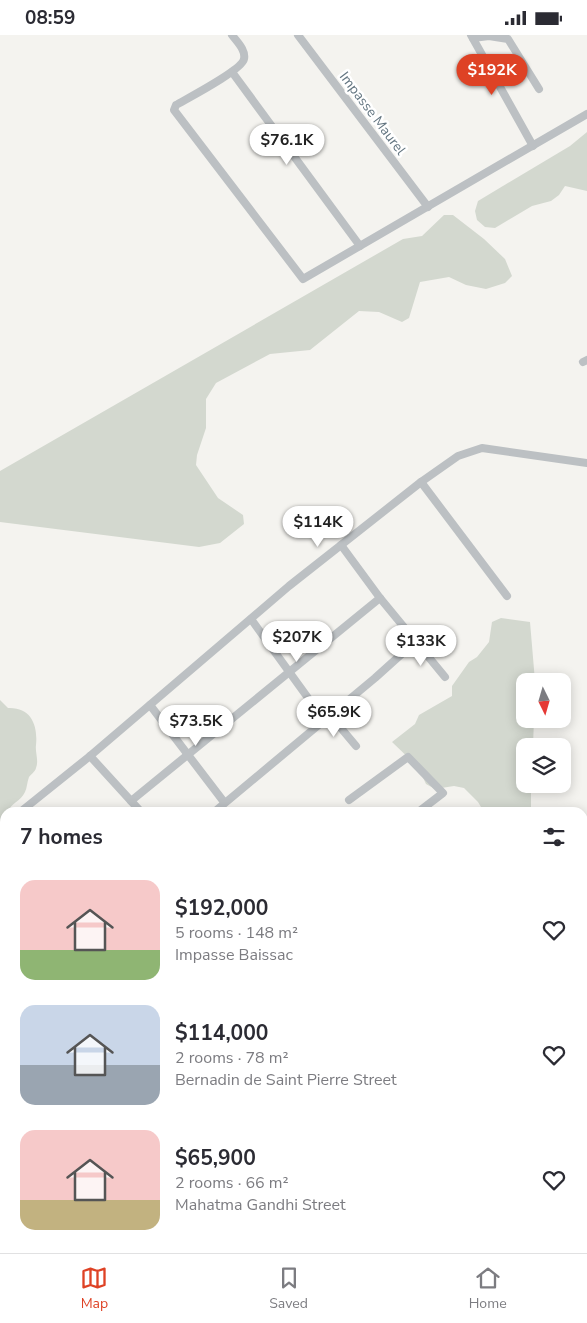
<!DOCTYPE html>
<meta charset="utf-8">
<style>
:root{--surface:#fff;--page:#f2f2f3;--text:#2b2b33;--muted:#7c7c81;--line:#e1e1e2;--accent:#de4225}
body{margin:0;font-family:"Nunito Sans",sans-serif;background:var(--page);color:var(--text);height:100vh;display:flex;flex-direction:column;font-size:19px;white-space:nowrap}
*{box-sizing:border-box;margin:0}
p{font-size:16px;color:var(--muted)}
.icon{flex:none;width:28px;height:28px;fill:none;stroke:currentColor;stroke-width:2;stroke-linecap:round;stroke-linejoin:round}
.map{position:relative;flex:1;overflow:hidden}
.sheet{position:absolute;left:0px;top:772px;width:588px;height:446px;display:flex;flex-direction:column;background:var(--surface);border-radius:15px 15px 0 0;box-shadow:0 2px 12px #0003}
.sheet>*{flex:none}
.needle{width:32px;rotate:175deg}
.buttons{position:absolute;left:516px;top:638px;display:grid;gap:10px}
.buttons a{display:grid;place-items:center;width:55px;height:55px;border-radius:10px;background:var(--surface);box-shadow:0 2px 12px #0003;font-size:25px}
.price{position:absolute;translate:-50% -42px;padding:0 11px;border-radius:18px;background:#fff;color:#222;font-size:16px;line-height:32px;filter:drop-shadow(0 1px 2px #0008)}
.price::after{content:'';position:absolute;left:50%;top:30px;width:15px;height:11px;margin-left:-8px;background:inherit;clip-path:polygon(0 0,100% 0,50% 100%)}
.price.active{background:var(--accent);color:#fff}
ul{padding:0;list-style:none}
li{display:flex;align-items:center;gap:15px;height:125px;padding:0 20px}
li span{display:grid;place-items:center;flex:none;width:140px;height:100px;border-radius:15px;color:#555}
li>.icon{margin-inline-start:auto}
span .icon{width:60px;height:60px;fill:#fffc;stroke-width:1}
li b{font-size:21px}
h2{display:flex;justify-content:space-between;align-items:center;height:60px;padding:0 20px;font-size:21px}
.status{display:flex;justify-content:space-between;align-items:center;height:35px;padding:0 25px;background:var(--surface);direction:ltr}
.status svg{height:14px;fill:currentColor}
.tab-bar{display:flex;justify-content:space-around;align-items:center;height:70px;border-top:1px solid var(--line);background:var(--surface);font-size:14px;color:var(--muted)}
.tab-bar a{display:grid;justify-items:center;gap:2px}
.tab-bar .active{color:var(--accent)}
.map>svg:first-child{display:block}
.green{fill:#d3d8cf}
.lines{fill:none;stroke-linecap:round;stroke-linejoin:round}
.street{stroke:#bcc0c3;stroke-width:8}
.labels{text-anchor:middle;stroke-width:5;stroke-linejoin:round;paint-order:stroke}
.street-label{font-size:14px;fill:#637580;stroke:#fff}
</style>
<div class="status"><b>08:59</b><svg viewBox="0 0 49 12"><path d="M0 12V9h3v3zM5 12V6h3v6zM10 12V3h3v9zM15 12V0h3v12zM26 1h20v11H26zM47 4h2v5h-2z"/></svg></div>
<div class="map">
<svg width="587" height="1218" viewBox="0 0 587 1218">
<rect width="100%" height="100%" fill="#f4f3ef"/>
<!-- green -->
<g class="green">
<polygon points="587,97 587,156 565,151 559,160 551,166 532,171 495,193 485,192 477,185 475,176 478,166 570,111"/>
<polygon points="444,180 453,180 484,204 505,224 512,241 505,248 486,254 466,250 449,242 420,247 409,283 402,287 379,277 359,276 310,315 270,319 216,348 206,364 206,393 197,420 196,430 218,463 243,480 244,489 220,508 199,512 0,487 0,436 403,204 422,201"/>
<polygon points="501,583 530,587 535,646 525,646 525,684 534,684 533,711 525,711 525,749 531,749 531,777 484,777 478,767 464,753 454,751 435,754 426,749 418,732 392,707 415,689 419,680 452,661 452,651 469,627 477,622 489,607 492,587"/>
<path d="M0,665l8,8c23,-1 30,17 28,37 -1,8 3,15 0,23 -1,4 -5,6 -7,9 -2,5 -2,11 -4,15 -4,9 -14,11 -17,20l-3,1v12l-5,21z"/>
<polygon points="0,844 5,873 5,1053 0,1047"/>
<polygon points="86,1214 155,1214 157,1218 88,1218"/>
<polygon points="293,1214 360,1214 357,1218 290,1218"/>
</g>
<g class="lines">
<!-- street -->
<g class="street">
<path d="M232,0c5,7 14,15 12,24 -2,11 -56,39 -68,46l-2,5 129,169 284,-165"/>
<polyline points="298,0 428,172"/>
<polyline points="471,0 533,111"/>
<polyline points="473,3 489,1 508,4 539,54"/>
<polyline points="232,37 360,211"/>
<polyline points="583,327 587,325"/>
<polyline points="421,447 507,561"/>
<polyline points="341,510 380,563 445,642"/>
<polyline points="251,584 324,685"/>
<polyline points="150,670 224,767"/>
<polyline points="330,680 356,711"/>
<polyline points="90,721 142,778"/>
<polyline points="349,765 408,722 443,758 417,778"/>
<polyline points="131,766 380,563"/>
<polyline points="19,778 90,721 289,551 421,447 458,421 482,413 587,428"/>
<polyline points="213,778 375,643 415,607"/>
<polyline points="582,947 587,948"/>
<polyline points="582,1017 587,1014"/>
<polyline points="509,1214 517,1218"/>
</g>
</g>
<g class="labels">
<!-- street labels -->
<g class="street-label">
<text transform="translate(373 78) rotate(53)" y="5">Impasse Maurel</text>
</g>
</g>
</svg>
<div class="buttons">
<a><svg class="needle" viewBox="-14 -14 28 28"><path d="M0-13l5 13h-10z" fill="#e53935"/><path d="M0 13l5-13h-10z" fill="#7c7c81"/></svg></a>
<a><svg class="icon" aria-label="layers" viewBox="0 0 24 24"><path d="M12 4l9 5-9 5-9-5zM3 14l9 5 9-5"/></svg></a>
</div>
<b class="price active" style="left:492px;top:61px">$192K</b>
<b class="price" style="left:287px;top:131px">$76.1K</b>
<b class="price" style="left:318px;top:513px">$114K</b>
<b class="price" style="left:297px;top:628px">$207K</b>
<b class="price" style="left:421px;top:632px">$133K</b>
<b class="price" style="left:334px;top:703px">$65.9K</b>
<b class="price" style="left:196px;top:712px">$73.5K</b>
<section class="sheet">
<h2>7 homes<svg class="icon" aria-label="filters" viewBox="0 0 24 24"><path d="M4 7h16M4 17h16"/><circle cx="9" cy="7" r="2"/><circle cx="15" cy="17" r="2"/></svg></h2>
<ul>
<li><span style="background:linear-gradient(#f6c9c9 70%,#8fb573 0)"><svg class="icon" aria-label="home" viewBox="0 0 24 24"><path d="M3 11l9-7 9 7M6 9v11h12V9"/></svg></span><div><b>$192,000</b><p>5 rooms · 148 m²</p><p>Impasse Baissac</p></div><svg class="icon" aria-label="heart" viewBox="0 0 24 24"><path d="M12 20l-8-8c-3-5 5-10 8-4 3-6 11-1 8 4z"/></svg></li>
<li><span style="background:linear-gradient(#c9d6e8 60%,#9aa5b1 0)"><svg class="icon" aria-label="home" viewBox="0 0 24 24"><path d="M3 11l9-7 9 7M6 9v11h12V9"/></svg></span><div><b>$114,000</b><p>2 rooms · 78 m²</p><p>Bernadin de Saint Pierre Street</p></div><svg class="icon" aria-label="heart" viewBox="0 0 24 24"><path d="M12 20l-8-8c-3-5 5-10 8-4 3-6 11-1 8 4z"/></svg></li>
<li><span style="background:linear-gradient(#f6c9c9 70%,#c2b280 0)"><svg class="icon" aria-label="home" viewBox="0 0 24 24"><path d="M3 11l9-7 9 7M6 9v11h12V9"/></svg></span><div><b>$65,900</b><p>2 rooms · 66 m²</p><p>Mahatma Gandhi Street</p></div><svg class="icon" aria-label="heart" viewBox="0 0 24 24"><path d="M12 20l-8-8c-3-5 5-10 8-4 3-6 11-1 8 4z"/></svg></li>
</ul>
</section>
</div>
<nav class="tab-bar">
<a class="active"><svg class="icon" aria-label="map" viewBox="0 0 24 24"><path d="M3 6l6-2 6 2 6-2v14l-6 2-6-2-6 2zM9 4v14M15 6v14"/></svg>Map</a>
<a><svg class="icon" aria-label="saved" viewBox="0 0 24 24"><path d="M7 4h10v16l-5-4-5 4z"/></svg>Saved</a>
<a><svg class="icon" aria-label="home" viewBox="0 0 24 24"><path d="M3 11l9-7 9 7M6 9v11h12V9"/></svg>Home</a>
</nav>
